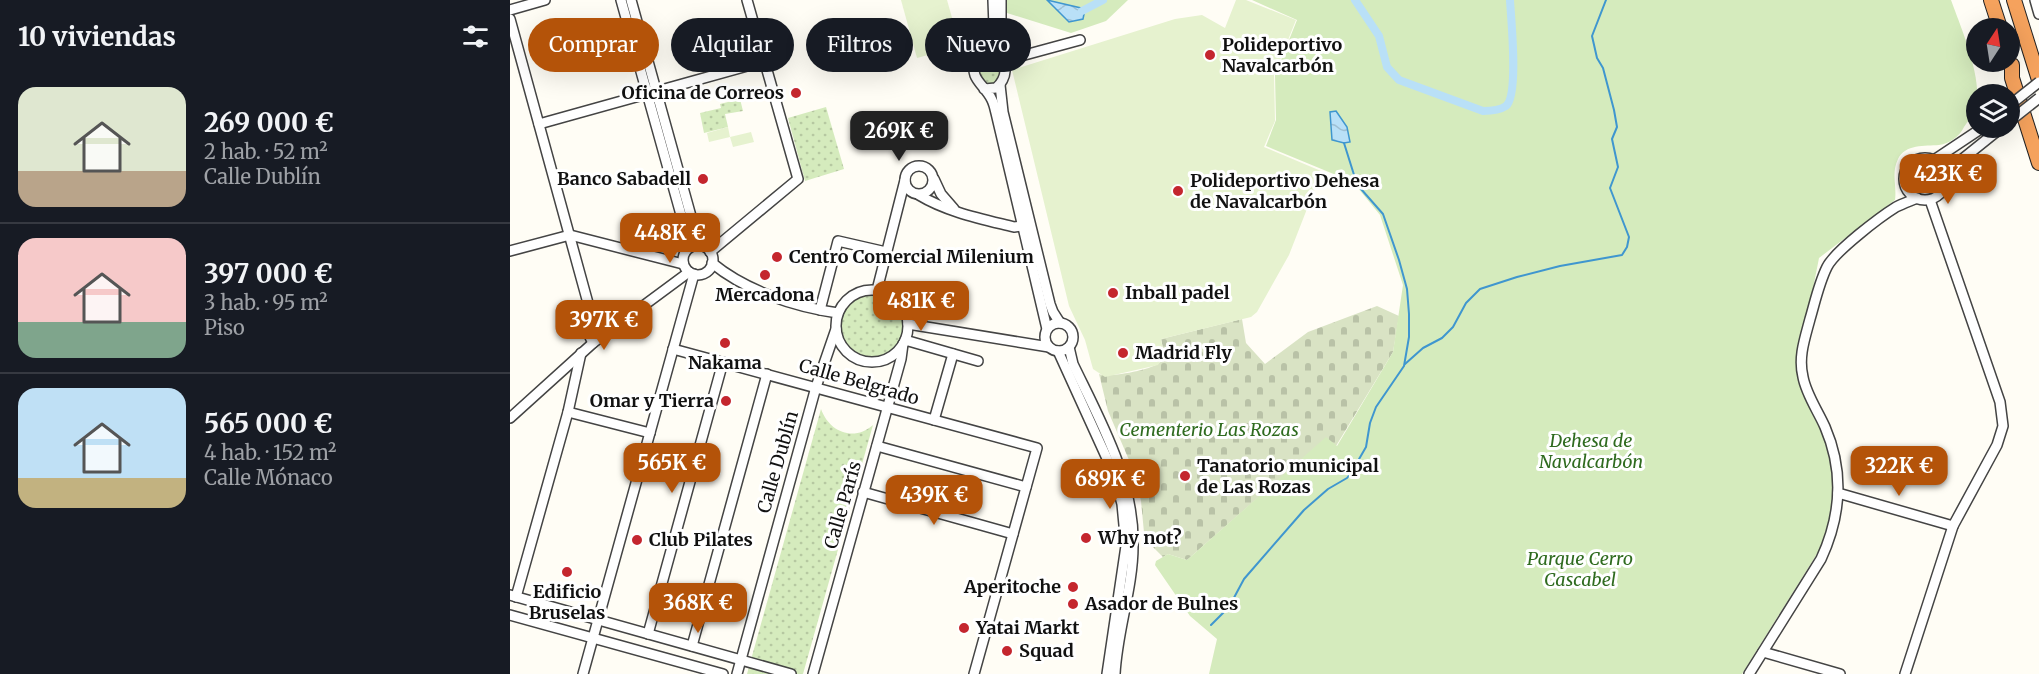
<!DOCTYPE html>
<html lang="es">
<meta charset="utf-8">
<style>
:root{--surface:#171b24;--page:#20242c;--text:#f1f3f6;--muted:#9ea1a6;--line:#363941;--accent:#b45309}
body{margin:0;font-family:Merriweather,serif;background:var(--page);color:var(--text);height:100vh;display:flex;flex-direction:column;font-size:22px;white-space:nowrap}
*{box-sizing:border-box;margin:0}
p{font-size:20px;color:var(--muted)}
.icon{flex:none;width:33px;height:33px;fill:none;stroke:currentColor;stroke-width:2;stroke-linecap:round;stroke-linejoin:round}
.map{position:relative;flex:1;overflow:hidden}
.details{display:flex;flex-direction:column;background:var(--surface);width:510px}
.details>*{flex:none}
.hud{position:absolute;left:18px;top:18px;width:570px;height:54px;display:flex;gap:12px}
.needle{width:39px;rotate:12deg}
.fabs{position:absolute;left:1456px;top:18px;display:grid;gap:12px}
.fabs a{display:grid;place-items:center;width:54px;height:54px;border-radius:50%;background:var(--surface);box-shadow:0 6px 24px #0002;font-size:30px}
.price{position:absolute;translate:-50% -51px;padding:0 14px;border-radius:12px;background:var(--accent);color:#fff;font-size:20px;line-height:39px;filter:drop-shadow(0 2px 3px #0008)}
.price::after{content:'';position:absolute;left:50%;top:36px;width:18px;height:14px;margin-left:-9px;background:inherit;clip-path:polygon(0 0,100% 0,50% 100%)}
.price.active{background:#222;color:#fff}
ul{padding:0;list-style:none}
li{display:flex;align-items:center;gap:18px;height:150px;padding:0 18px}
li+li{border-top:2px solid var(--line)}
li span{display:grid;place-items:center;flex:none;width:168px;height:120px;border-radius:18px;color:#555}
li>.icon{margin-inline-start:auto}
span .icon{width:72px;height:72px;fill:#fffc;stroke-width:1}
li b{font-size:26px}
h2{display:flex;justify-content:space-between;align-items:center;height:72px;padding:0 18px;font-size:26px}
.chip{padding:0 21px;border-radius:27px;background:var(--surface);box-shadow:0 6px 24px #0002;font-size:21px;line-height:54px}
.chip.active{background:var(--accent);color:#fff}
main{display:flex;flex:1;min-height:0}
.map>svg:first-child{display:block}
.grass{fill:url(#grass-dots)}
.cemetery{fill:url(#cemetery-stones)}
.park{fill:#d5ebbd}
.pitch{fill:#e6f2cf}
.water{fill:url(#water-waves);stroke:#3f96cf;stroke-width:1.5}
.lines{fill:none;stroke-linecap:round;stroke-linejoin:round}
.stream{stroke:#3f96cf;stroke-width:2}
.canal{stroke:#b9e0f7;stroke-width:8}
.minor-casing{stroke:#444;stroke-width:12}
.highway-casing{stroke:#222;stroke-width:16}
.minor{stroke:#fff;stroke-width:9}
.highway{stroke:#f5a25d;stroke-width:14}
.minor-bridge-casing{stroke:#444;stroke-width:12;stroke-linecap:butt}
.minor-bridge{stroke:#fff;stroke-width:9}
.poi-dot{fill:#c4262e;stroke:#fff;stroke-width:2}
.labels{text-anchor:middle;stroke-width:6;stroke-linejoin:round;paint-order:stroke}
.poi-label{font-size:18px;font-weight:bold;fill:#111;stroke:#fff;text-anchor:start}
.street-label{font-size:18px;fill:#111;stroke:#fff}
.park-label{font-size:18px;font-style:italic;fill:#2f6b1f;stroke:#fff}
</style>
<main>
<section class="details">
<h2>10 viviendas<svg class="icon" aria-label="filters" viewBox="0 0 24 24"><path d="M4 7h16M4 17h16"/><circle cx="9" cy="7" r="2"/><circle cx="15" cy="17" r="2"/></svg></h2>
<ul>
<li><span style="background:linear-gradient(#dfe7d0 70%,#b9a48a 0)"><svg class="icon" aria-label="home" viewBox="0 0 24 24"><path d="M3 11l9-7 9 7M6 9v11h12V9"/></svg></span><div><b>269 000 €</b><p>2 hab. · 52 m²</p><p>Calle Dublín</p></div></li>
<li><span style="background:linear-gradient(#f6c9c9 70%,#7fa58c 0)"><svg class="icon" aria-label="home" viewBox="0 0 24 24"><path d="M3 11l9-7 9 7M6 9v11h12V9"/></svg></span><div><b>397 000 €</b><p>3 hab. · 95 m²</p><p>Piso</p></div></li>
<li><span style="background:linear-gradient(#bfe0f5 75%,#c2b280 0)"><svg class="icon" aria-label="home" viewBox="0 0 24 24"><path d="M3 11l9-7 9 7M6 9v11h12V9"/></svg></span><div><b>565 000 €</b><p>4 hab. · 152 m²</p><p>Calle Mónaco</p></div></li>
</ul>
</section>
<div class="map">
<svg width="1529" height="674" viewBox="0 0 1529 674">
<defs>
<pattern id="grass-dots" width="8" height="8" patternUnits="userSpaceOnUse" patternTransform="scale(1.5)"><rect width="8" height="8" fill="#d5ebbd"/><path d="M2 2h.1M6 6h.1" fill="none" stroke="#b6c8a1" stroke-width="1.8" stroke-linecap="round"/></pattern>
<pattern id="cemetery-stones" width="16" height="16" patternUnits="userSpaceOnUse" patternTransform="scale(1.5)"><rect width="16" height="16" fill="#d9e3c4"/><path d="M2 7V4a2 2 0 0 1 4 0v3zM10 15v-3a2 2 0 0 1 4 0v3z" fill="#b9c2a7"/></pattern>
<pattern id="water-waves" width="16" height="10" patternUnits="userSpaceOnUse" patternTransform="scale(1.5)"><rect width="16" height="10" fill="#b9e0f7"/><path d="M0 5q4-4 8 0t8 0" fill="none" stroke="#9ebfd3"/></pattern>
</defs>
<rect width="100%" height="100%" fill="#fffdf5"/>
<!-- grass -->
<g class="grass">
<path d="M477,53c14,2 15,18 10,30l-8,2c-12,-5 -11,-16 -9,-27z"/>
<polygon points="230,99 233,111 215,114 218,127 194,133 190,113 211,108 210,104"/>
<polygon points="316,107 334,169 295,181 278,118"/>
<circle cx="362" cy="326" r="32"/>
<path d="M311,409c8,23 33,33 52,16l-70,249h-56z"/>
</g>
<!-- cemetery -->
<path class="cemetery" d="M867,306l22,10 -6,36 -57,94 -10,-8 -139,122 -19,-6 -5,3 -10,-10h-5l-3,-4 -4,-42 -6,-27 -27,-63 -9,-37c9,4 54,-4 61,-12 5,-7 3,-15 1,-23l81,-20 4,24 19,21 43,-32z"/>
<!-- park -->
<g class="park">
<polygon points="495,0 618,0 596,21 561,33 497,13"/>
<path d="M742,0h699c10,28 32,78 25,107 -2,7 -8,14 -12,20 -4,9 -15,17 -25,18 -14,1 -34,-1 -41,14 -7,14 -1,27 -3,41l-76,58 -22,112 33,79 4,56 -14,44 -78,125h-533l8,-35 -27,-23 -35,-51 1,-4 12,-7 19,6 139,-123 11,9 56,-94 10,-67 -23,-70 -27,-33 -87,-36 10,-26 -1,-45 22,-55z"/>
</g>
<!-- pitch -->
<g class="pitch">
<polygon points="391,0 437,0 450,46 407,58"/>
<polygon points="726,0 736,0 786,20 764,75 765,121 754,147 811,171 811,173 779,255 747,312 741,317 651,339 654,355 648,365 595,377 583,369 575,340 559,306 502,70 665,19 692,15 715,28"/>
<polygon points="218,127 220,137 241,132 244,142 223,147 220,137 199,142 197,133"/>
</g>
<!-- water -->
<g class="water">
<polygon points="537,0 571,8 574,14 573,19 559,22"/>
<polygon points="826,111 837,127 840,142 834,143 822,140 820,112"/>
</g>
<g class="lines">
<!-- stream -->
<g class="stream">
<polyline points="895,364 913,348 932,338 943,327 956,303 970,289 1007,277 1050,266 1112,255 1117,247 1119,237 1100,188 1108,167 1102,139 1107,127 1104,110 1093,68 1087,58 1082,36 1096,0"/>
<polyline points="701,625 719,607 734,579 794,510 818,489 837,478 841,473 856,447 860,423 866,407 894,366 899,337 899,314 897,289 889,260 873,214 851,189 845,178 834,143"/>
</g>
<!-- canal -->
<g class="canal">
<path d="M845,0l24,36 8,31 12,13 84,31c7,0 17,-1 23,-5 13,-11 5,-87 4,-106"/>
<polyline points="572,11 593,0"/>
</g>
<!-- minor casing -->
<g class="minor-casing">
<g id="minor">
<polyline points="111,0 180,247"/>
<polyline points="121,0 189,245"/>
<polyline points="1525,0 1529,14"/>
<polyline points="0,10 35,0"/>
<polyline points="0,19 81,314 80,337 83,343"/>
<polyline points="478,48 484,27 483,0"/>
<polyline points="489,52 511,56 570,40"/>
<polyline points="489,52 491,28 491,0"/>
<polyline points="490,85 493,112 540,304 543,312 550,323"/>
<path d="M474,89l12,-1c11,-9 13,-27 2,-37 -4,-3 -9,-4 -13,-2 -5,2 -7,5 -9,10 -8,21 9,25 16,41 2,4 3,9 4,13l51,216"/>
<polyline points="29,124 255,61"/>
<circle cx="1415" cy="179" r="21"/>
<polyline points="1424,160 1472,128"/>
<circle cx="409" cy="180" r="14"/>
<polyline points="1435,173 1491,128"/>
<polyline points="424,179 431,194 444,209"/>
<path d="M409,195c28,17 63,24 95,32l8,-1"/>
<circle cx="188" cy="260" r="15"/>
<polyline points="0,251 60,235 173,264"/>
<polyline points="200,252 288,179 237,0"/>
<path d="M202,263c34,28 83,44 126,50"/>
<polyline points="367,290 395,180"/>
<circle cx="362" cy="326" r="36"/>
<polyline points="310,310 328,241 376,252"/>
<circle cx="549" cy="337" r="14"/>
<polyline points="398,324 539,347"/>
<polyline points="395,340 468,361"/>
<path d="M559,347l4,17c27,56 62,118 60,182 0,42 -16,85 -18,128"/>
<polyline points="163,349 527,448 464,674"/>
<polyline points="548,351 604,474 612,504 616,546 597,674"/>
<polyline points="58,412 140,433"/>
<polyline points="0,418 83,343 179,272"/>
<polyline points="424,420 443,354"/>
<polyline points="367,446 516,487"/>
<polyline points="353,492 503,534"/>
<polyline points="1328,493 1443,526"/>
<polyline points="0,595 281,674"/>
<polyline points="6,597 58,412 71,353"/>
<polyline points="0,615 213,674"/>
<polyline points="138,634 213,362"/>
<polyline points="182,646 257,374"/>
<polyline points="1253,652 1330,674"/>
<polyline points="73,674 184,274"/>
<polyline points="227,674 306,387 326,329"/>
<polyline points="303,674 391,359 393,344"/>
<path d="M1239,674l72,-115c20,-43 23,-88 4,-132 -7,-16 -19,-33 -22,-50 -5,-20 2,-39 7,-58 5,-17 9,-36 17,-52 8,-16 53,-50 69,-60 6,-3 14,-6 21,-9"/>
<polyline points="1395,674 1443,526 1487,445 1493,426 1490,402 1420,200"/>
</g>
</g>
<!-- highway casing -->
<g class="highway-casing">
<g id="highway">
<polyline points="1481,0 1490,28"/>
<polyline points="1504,0 1529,80"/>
<polyline points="1502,65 1502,78 1529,163"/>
</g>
</g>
<!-- minor -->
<use href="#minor" class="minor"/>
<!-- highway -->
<use href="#highway" class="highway"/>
<!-- minor-bridge casing -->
<g class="minor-bridge-casing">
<g id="minor-bridge">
<polyline points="1500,105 1529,82"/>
<polyline points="1500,121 1529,98"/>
</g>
</g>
<!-- minor-bridge -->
<use href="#minor-bridge" class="minor-bridge"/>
</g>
<!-- markers -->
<g class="poi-dot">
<circle cx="700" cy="55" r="6"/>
<circle cx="286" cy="93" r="6"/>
<circle cx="193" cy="179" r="6"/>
<circle cx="668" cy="191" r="6"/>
<circle cx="267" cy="257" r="6"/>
<circle cx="255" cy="275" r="6"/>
<circle cx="603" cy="293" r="6"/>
<circle cx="215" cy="343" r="6"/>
<circle cx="613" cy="353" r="6"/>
<circle cx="216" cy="401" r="6"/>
<circle cx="675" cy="476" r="6"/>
<circle cx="576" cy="538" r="6"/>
<circle cx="127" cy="540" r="6"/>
<circle cx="57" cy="572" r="6"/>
<circle cx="563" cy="587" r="6"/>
<circle cx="563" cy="604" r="6"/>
<circle cx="454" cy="628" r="6"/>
<circle cx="497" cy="651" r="6"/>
</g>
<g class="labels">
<!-- poi labels -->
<g class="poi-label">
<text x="712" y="51">Polideportivo<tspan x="712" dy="21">Navalcarbón</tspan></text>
<text x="274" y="99" text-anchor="end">Oficina de Correos</text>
<text x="181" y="185" text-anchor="end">Banco Sabadell</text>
<text x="680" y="187">Polideportivo Dehesa<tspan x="680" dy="21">de Navalcarbón</tspan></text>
<text x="279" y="263">Centro Comercial Milenium</text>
<text x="615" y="299">Inball padel</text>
<text x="255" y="301" text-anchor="middle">Mercadona</text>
<text x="625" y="359">Madrid Fly</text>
<text x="215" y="369" text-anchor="middle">Nakama</text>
<text x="204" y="407" text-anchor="end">Omar y Tierra</text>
<text x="687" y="472">Tanatorio municipal<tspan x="687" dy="21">de Las Rozas</tspan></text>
<text x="588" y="544">Why not?</text>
<text x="139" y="546">Club Pilates</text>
<text x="551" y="593" text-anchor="end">Aperitoche</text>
<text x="57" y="598" text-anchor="middle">Edificio<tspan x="57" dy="21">Bruselas</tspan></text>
<text x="575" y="610">Asador de Bulnes</text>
<text x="466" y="634">Yatai Markt</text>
<text x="509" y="657">Squad</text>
</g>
<!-- street labels -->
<g class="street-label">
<text transform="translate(349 382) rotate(16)" y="6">Calle Belgrado</text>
<text transform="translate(268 462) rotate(-74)" y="6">Calle Dublín</text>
<text transform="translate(333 505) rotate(-74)" y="6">Calle París</text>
</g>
<!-- park labels -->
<g class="park-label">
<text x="699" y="436">Cementerio Las Rozas</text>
<text x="1081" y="447">Dehesa de<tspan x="1081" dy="21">Navalcarbón</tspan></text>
<text x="1070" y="565">Parque Cerro<tspan x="1070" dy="21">Cascabel</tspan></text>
</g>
</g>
</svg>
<div class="fabs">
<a><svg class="needle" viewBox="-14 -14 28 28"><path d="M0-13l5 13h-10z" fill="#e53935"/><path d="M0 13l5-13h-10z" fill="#9ea1a6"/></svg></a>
<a><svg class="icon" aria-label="layers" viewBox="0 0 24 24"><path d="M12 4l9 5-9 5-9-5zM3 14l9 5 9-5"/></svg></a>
</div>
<b class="price active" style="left:389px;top:162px">269K €</b>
<b class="price" style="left:1438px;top:205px">423K €</b>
<b class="price" style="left:160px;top:264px">448K €</b>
<b class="price" style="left:411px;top:332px">481K €</b>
<b class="price" style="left:94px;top:351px">397K €</b>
<b class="price" style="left:162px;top:494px">565K €</b>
<b class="price" style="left:1389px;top:497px">322K €</b>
<b class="price" style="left:600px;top:510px">689K €</b>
<b class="price" style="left:424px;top:526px">439K €</b>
<b class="price" style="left:188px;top:634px">368K €</b>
<div class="hud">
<a class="chip active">Comprar</a>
<a class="chip">Alquilar</a>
<a class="chip">Filtros</a>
<a class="chip">Nuevo</a>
</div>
</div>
</main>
